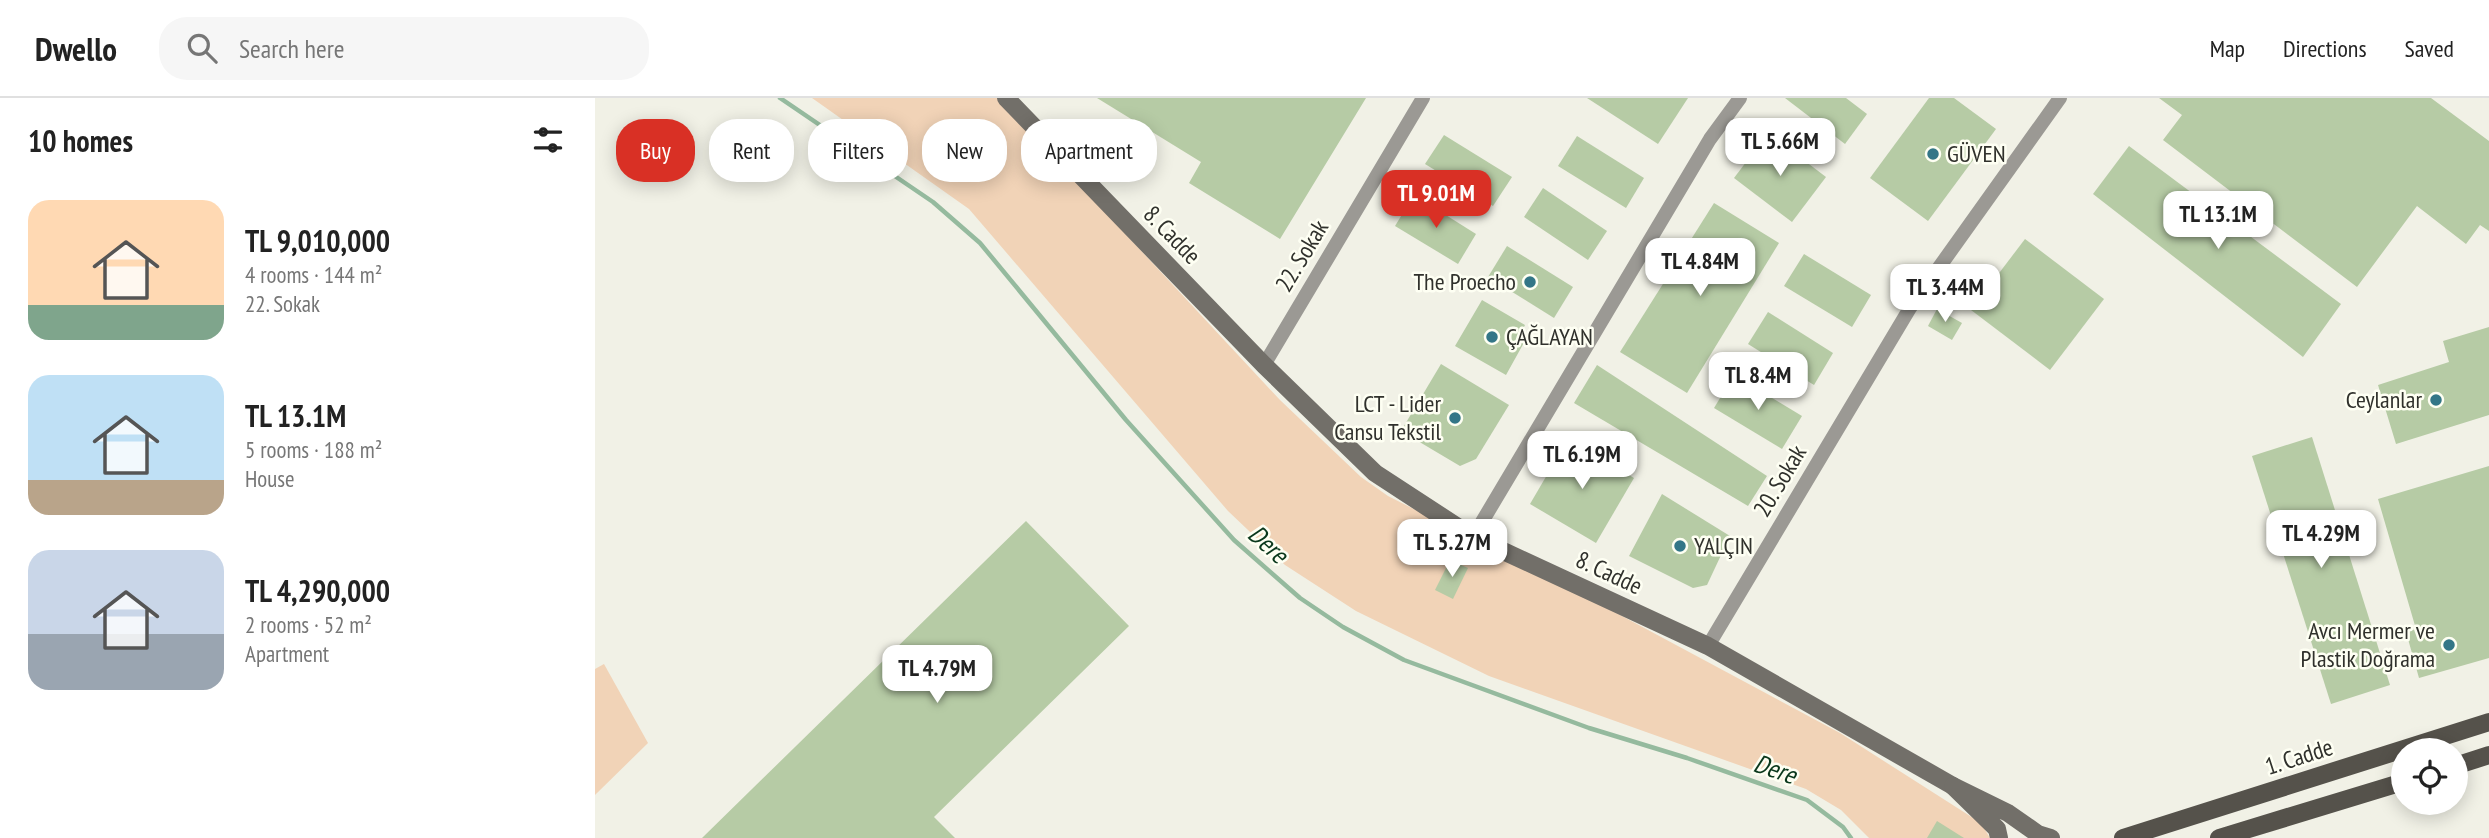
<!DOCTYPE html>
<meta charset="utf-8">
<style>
:root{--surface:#fff;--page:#f6f6f6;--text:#222;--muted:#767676;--line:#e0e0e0;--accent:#d93025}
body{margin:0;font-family:"PT Sans Narrow",sans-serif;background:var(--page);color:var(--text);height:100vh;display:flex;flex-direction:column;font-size:26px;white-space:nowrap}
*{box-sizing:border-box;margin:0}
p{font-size:23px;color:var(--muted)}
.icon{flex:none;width:38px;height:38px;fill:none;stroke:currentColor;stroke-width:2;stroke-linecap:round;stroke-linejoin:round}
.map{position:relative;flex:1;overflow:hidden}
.panel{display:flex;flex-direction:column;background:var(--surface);width:595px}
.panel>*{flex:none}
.banner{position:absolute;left:21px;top:21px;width:665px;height:63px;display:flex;gap:14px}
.tools{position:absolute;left:1796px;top:640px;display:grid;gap:14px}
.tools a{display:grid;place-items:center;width:77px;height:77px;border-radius:50%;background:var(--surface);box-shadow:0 4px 18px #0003;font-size:35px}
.price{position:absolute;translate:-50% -60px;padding:0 16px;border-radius:14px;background:#fff;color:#222;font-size:23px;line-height:46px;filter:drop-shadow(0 2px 4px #0008)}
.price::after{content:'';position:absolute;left:50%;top:42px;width:21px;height:16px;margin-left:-10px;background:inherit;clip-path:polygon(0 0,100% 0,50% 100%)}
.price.selected{background:var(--accent);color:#fff}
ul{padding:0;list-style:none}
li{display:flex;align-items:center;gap:21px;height:175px;padding:0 28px}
li span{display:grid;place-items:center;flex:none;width:196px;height:140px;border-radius:21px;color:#555}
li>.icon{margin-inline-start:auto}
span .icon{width:84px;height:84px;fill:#fffc;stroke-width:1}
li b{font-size:30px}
h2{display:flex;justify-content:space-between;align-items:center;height:84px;padding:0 28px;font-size:30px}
.pill{padding:0 24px;border-radius:28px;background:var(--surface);box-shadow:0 4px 18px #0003;font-size:24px;line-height:63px}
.pill.selected{background:var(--accent);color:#fff}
header{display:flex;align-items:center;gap:42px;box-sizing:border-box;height:98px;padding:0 35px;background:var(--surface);border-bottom:2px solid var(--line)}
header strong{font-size:33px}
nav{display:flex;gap:38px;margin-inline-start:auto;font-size:24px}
.search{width:490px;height:63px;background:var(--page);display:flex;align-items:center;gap:18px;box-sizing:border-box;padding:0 24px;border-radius:28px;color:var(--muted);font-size:26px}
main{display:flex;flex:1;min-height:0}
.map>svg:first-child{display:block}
.green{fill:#f1d3b7}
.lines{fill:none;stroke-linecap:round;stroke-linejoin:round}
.stream{stroke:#95ba9e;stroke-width:4.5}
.building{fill:#b6cba5}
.street{stroke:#9b9994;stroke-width:14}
.secondary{stroke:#726f69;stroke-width:18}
.primary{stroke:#55524b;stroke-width:18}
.poi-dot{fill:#337687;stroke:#fefff3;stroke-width:2.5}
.labels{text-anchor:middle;stroke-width:5;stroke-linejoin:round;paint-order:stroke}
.poi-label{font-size:24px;fill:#30312c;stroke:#fefff3;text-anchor:end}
.street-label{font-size:24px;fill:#30312c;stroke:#fefff3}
.water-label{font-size:26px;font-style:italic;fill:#0a381c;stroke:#fefff3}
</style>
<header>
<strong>Dwello</strong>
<div class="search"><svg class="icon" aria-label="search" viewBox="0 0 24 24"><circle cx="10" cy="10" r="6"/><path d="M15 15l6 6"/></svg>Search here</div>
<nav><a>Map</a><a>Directions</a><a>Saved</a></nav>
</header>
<main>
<section class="panel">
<h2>10 homes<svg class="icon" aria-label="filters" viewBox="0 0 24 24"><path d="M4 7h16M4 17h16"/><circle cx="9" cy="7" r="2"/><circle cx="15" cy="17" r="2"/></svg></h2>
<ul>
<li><span style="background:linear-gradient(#ffd9b3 75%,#7fa58c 0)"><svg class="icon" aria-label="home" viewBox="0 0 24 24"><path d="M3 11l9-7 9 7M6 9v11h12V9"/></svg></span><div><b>TL 9,010,000</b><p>4 rooms · 144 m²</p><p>22. Sokak</p></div></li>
<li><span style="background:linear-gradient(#bfe0f5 75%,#b9a48a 0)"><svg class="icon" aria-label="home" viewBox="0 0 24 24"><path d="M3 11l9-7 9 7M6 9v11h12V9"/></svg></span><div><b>TL 13.1M</b><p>5 rooms · 188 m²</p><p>House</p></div></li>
<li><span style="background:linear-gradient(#c9d6e8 60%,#9aa5b1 0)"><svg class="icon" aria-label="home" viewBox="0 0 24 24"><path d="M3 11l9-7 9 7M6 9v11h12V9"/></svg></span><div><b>TL 4,290,000</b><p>2 rooms · 52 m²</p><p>Apartment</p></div></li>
</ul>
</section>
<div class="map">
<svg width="1894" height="740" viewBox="0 0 1894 740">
<rect width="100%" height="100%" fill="#f1f1e6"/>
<!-- green -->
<g class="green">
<polygon points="217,0 404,0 685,302 766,379 793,398 971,488 1245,635 1386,725 1395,740 1274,740 1246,712 1211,691 894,578 761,513 690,467 633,413 374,111"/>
<polygon points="9,566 53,645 0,697 0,571"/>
</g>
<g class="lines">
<!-- stream -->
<polyline class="stream" points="185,0 338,104 385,145 531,322 639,442 705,500 748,529 809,562 994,630 1092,660 1212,702 1248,729 1256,740"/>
</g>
<!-- building -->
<g class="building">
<polygon points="502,0 771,0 685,141 594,85 606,64"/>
<polygon points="992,0 1093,0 1063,46"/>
<polygon points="1190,0 1251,0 1272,16 1250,46"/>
<polygon points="1334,0 1359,0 1401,31 1333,123 1275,80"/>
<polygon points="1564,0 1836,0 1894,43 1894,133 1885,127 1871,146 1822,108 1762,189 1568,42 1587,17"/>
<polygon points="1173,35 1231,79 1197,124 1139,80"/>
<polygon points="849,37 917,79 898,108 830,66"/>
<polygon points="982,38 1049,80 1031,110 963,68"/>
<polygon points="1534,48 1746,206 1708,259 1498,96"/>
<polygon points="948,90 1012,133 993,162 929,119"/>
<polygon points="819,97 881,136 863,166 800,128"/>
<polygon points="1119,105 1184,145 1092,295 1025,254"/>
<polygon points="1430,141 1509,201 1455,272 1376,212"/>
<polygon points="912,148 978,189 959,220 893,179"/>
<polygon points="1209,156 1276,197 1257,229 1189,188"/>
<polygon points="887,202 930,227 925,237 931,241 911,277 860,248"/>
<polygon points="1342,211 1367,225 1357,242 1333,228"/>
<polygon points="1173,214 1238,255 1219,287 1153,246"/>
<polygon points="1894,229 1894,317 1801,346 1783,287 1854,264 1848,243"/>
<polygon points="846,266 914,307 881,361 865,368 806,333"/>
<polygon points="1002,267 1172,378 1153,408 979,305"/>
<polygon points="1139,277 1207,318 1187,351 1119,310"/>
<polygon points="1717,339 1795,587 1736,606 1657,358"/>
<polygon points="973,341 1039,380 1001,445 935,406"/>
<polygon points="1894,368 1894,560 1824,580 1811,534 1821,531 1783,401"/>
<polygon points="1067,396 1135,438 1112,487 1098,490 1034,458"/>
<polygon points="431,423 534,528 339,719 360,740 107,740"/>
<polygon points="855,462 873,470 858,501 840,492"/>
<polygon points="1342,723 1369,740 1332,740"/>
</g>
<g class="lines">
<!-- street -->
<g class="street">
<polyline points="669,267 828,0"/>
<polyline points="878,439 1115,41 1145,0"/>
<polyline points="1113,548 1315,210 1465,0"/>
</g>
<!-- secondary -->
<g class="secondary">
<polyline points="411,0 669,267 780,375 878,439 1113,548 1358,688"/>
<polyline points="1404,740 1402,731 1358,688 1413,715 1443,736 1456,740"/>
</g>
<!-- primary -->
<g class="primary">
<polyline points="1860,668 1894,657"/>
<polyline points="1528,740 1894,624"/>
<polyline points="1624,740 1808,684"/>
</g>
</g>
<!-- markers -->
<g class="poi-dot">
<circle cx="1338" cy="56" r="7"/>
<circle cx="935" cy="184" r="7"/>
<circle cx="897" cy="239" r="7"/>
<circle cx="1841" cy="302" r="7"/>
<circle cx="860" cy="320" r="7"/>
<circle cx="1085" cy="448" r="7"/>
<circle cx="1854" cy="547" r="7"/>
</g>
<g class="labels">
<!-- poi labels -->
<g class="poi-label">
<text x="1352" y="64" text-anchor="start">GÜVEN</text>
<text x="921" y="192">The Proecho</text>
<text x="911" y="247" text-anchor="start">ÇAĞLAYAN</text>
<text x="1827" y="310">Ceylanlar</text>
<text x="846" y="314">LCT - Lider<tspan x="846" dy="28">Cansu Tekstil</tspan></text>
<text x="1099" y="456" text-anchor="start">YALÇIN</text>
<text x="1840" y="541">Avcı Mermer ve<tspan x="1840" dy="28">Plastik Doğrama</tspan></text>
</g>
<!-- street labels -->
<g class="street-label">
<text transform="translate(577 137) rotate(46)" y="8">8. Cadde</text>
<text transform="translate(707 158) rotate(-59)" y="8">22. Sokak</text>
<text transform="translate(1185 383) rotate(-59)" y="8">20. Sokak</text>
<text transform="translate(1014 475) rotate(25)" y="8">8. Cadde</text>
<text transform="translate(1704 659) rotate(-18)" y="8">1. Cadde</text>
</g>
<!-- water labels -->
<g class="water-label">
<text transform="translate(673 446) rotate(42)" y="9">Dere</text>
<text transform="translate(1180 671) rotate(19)" y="9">Dere</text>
</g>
</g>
</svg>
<div class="tools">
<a><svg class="icon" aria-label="locate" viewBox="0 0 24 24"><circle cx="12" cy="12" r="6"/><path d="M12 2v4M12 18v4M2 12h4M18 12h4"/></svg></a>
</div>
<b class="price" style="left:1185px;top:80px">TL 5.66M</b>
<b class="price selected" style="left:841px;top:132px">TL 9.01M</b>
<b class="price" style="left:1623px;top:153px">TL 13.1M</b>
<b class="price" style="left:1105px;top:200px">TL 4.84M</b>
<b class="price" style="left:1350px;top:226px">TL 3.44M</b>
<b class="price" style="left:1163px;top:314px">TL 8.4M</b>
<b class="price" style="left:987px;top:393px">TL 6.19M</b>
<b class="price" style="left:1726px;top:472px">TL 4.29M</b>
<b class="price" style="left:857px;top:481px">TL 5.27M</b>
<b class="price" style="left:342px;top:607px">TL 4.79M</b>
<div class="banner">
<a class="pill selected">Buy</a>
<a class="pill">Rent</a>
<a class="pill">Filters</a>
<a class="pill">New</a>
<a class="pill">Apartment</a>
</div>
</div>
</main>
